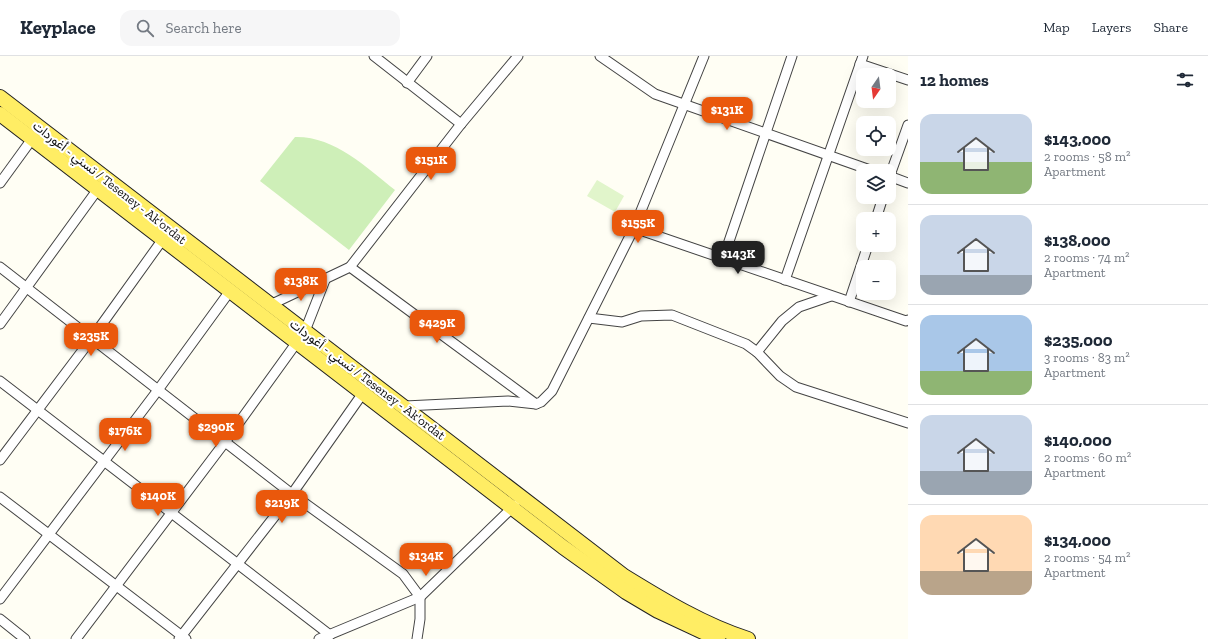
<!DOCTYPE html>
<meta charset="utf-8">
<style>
:root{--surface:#fff;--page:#f6f6f7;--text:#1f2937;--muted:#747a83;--line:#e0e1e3;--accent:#ea580c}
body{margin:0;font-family:"Zilla Slab",Vazirmatn,serif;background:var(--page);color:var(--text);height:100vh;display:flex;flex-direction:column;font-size:15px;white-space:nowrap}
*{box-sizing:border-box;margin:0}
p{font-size:13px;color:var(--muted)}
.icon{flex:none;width:22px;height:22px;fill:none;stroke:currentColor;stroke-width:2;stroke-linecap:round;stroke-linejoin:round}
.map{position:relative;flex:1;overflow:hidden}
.side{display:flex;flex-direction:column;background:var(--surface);width:300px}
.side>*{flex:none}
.needle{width:26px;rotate:194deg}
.fabs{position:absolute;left:856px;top:12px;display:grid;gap:8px}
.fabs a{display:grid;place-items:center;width:40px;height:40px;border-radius:8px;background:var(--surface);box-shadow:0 4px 16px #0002;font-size:20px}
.price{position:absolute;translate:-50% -34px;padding:0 9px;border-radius:8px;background:var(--accent);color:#fff;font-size:13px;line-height:26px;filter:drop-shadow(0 1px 2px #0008)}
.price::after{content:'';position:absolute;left:50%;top:24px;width:12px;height:9px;margin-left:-6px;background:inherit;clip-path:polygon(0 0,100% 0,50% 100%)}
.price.active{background:#222;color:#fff}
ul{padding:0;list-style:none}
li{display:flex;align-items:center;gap:12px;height:100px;padding:0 12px}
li+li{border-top:1px solid var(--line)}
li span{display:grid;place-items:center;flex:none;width:112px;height:80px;border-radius:12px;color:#555}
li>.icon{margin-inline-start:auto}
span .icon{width:48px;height:48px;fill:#fffc;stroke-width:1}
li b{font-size:17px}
h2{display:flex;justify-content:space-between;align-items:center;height:48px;padding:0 12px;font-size:17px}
header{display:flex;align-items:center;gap:24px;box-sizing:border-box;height:56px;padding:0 20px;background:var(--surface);border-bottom:1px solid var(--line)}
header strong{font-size:19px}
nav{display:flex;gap:22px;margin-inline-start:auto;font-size:14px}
.search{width:280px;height:36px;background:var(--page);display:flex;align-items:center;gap:10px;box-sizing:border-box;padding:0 14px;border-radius:12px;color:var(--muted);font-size:15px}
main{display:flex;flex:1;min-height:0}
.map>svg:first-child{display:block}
.grass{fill:#ceefb8}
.pitch{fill:#e1f5cb}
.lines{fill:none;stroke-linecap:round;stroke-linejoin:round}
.minor-casing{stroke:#444;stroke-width:11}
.primary-casing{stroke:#222;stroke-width:16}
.minor{stroke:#fff;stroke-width:9}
.primary{stroke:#ffed64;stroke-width:14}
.labels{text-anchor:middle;stroke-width:4;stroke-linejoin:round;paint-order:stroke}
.street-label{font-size:13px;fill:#111;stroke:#fff}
</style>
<header>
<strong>Keyplace</strong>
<div class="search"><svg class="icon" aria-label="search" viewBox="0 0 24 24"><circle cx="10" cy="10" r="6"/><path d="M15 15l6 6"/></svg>Search here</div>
<nav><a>Map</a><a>Layers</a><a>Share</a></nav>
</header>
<main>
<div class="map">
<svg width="908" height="583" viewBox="0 0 908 583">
<rect width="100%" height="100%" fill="#fffef4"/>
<!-- grass -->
<path class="grass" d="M295,81c39,-1 71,30 100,53l-46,60 -89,-69z"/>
<!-- pitch -->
<polygon class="pitch" points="597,124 624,140 615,156 587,140"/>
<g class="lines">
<!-- minor casing -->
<g class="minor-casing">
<g id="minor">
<polyline points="374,0 461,68"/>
<polyline points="600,0 655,38 873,115"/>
<polyline points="860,8 908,24"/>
<polyline points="407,27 427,0"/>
<polyline points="889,120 908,127"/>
<polyline points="889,122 908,69"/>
<polyline points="0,127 32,83"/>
<polyline points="876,163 883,141"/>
<polyline points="634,172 906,265 908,264"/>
<polyline points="723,203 792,0"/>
<polyline points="0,211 292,438 403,518 420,541 420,563 417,583"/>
<polyline points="350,211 536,348"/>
<polyline points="785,224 863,0"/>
<polyline points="849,246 868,189"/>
<polyline points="270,249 350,211 461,68 518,0"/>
<polyline points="589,262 622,266 641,260 672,259 746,288 757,296 780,320 796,331 908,367"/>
<polyline points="0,268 98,133"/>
<polyline points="757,296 782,265 799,251 831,240"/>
<polyline points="0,325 330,579"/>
<polyline points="405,350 508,345 536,348 541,346 552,335 634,172 704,0"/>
<polyline points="0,404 92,282 163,183"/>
<polyline points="0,441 186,583"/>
<polyline points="0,543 158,334 230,235"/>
<polyline points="0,563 25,583"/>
<polyline points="76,583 225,386 305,275 325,224"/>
<polyline points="179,583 292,438 363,337"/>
<polyline points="319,583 420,541 515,449"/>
</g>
</g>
<!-- primary casing -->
<g class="primary-casing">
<g id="primary">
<path d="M0,41l624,479c39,24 80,49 124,63"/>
<polyline points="0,58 563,491 626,536 658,555 718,583"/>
</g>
</g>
<!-- minor -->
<use href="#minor" class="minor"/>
<!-- primary -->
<use href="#primary" class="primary"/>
</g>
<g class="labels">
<!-- street labels -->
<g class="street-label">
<text transform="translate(110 126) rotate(38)" y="5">تسني - أغوردات / Teseney - Ak'ordat</text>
<text transform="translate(368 323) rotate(37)" y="5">تسني - أغوردات / Teseney - Ak'ordat</text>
</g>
</g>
</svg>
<div class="fabs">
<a><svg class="needle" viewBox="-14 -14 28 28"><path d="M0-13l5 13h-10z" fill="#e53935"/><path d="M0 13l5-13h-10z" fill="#747a83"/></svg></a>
<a><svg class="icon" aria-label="locate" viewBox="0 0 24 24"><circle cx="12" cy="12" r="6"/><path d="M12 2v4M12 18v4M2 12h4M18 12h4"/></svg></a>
<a><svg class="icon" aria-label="layers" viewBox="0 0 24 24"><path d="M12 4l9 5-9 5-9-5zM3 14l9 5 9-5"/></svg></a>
<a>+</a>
<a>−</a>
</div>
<b class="price" style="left:727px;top:75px">$131K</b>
<b class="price" style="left:431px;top:125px">$151K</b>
<b class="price" style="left:638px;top:188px">$155K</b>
<b class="price active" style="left:738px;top:219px">$143K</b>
<b class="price" style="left:301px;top:246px">$138K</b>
<b class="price" style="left:437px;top:288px">$429K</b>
<b class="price" style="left:91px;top:301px">$235K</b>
<b class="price" style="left:216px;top:392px">$290K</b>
<b class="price" style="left:125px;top:396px">$176K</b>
<b class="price" style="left:158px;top:461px">$140K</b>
<b class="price" style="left:282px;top:468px">$219K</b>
<b class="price" style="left:426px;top:521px">$134K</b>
</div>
<section class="side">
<h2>12 homes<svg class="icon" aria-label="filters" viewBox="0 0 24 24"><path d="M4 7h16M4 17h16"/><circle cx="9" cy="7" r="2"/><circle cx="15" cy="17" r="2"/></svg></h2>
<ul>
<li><span style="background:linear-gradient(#c9d6e8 60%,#8fb573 0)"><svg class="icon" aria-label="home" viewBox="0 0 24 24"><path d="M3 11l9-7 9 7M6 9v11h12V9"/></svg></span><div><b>$143,000</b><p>2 rooms · 58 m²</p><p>Apartment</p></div></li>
<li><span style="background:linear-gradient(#c9d6e8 75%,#9aa5b1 0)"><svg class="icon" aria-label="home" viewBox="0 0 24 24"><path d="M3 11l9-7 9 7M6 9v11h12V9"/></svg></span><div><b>$138,000</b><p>2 rooms · 74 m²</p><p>Apartment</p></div></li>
<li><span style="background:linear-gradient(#a9c7e8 70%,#8fb573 0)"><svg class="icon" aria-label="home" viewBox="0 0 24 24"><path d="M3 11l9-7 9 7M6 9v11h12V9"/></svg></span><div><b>$235,000</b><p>3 rooms · 83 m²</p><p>Apartment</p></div></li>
<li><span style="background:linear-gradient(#c9d6e8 70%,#9aa5b1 0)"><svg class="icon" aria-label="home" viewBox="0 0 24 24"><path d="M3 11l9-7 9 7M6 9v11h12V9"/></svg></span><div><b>$140,000</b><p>2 rooms · 60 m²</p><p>Apartment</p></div></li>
<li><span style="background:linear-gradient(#ffd9b3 70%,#b9a48a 0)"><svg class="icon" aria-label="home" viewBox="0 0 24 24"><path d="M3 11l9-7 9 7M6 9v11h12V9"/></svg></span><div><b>$134,000</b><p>2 rooms · 54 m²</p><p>Apartment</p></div></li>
</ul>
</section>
</main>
